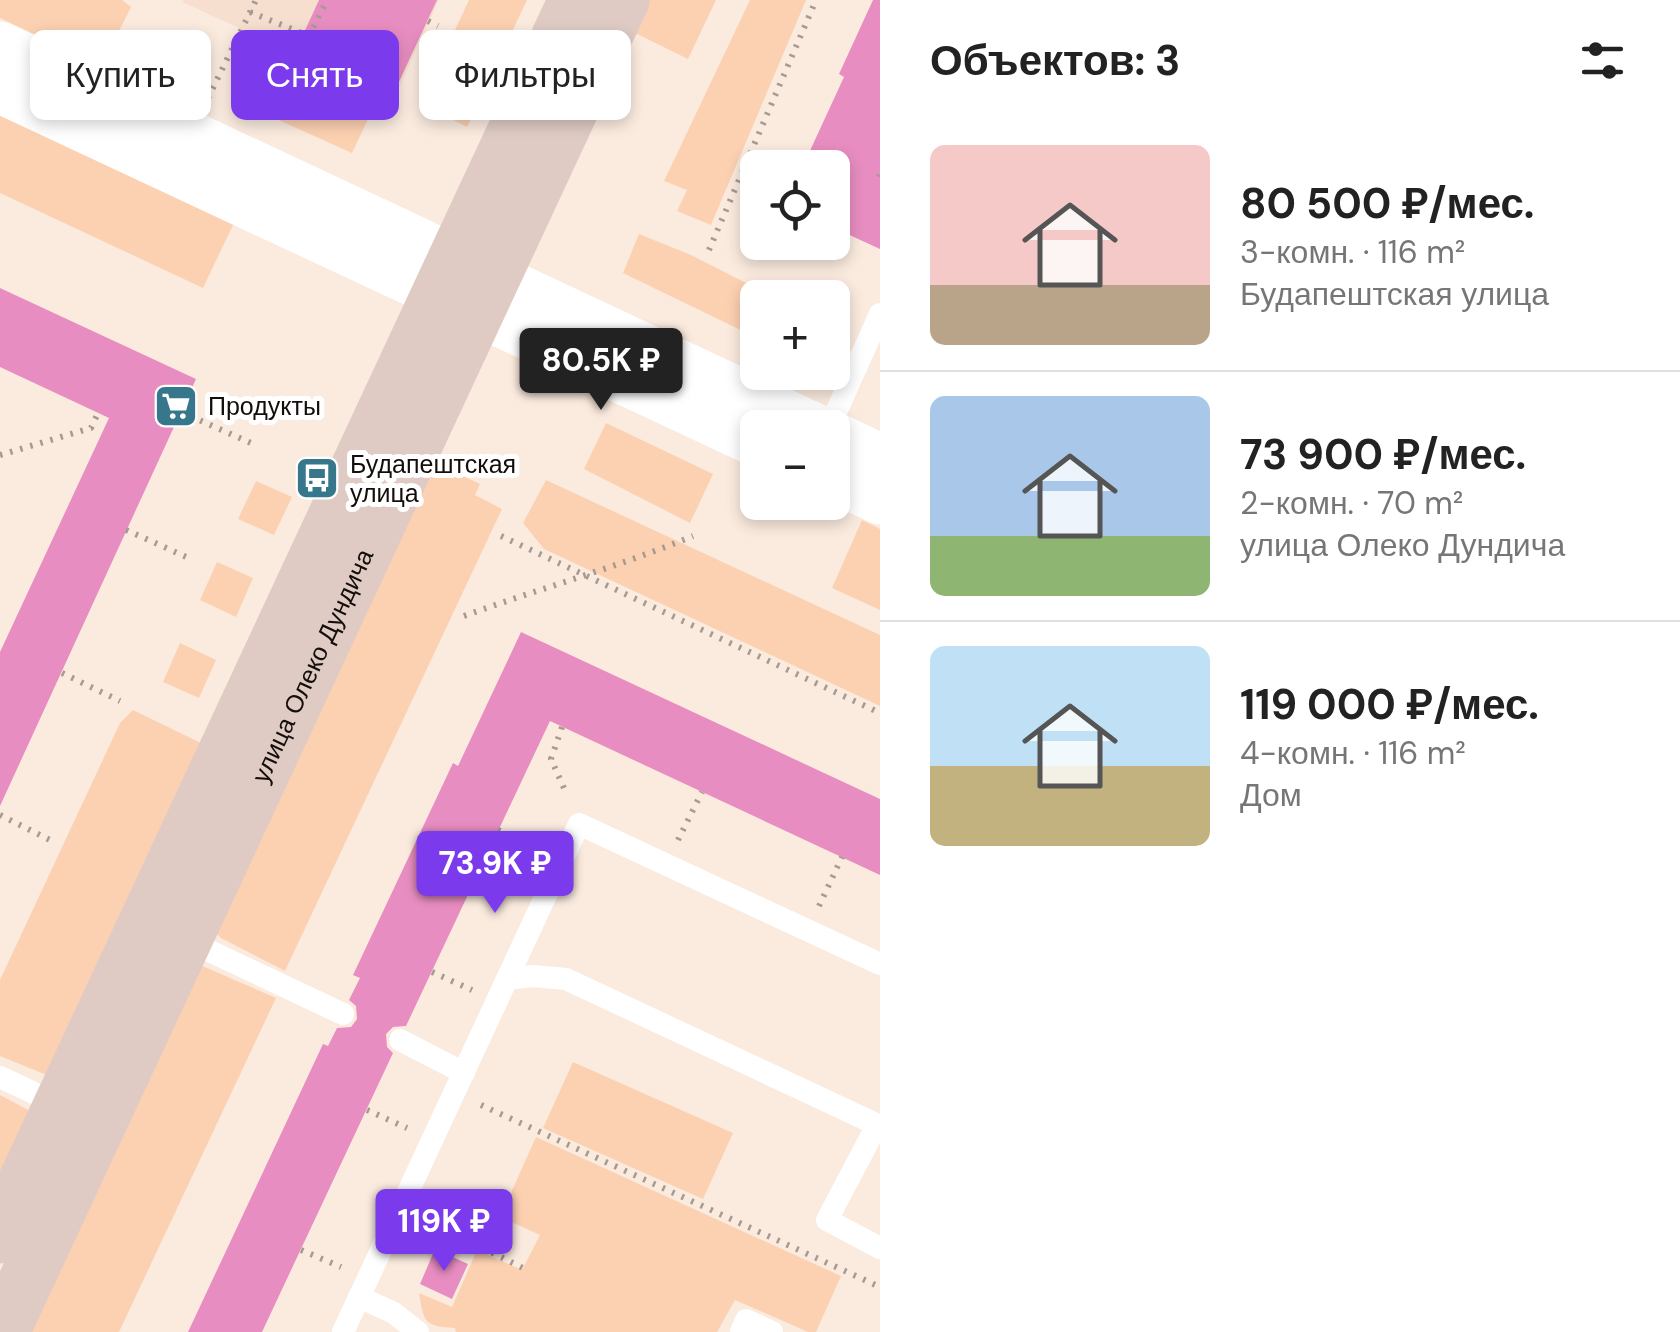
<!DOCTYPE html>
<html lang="ru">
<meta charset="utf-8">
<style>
:root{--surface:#fff;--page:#f2f2f2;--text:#222;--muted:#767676;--line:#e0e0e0;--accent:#7c3aed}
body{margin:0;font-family:"DM Sans",sans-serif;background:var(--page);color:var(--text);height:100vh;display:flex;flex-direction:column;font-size:38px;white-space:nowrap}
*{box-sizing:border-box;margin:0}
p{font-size:32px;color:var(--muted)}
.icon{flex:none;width:55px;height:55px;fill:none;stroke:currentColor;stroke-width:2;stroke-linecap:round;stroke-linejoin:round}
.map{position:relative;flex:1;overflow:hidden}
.panel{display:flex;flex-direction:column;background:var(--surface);width:800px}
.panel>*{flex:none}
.top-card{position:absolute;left:30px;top:30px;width:700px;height:90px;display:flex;gap:20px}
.fabs{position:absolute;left:740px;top:150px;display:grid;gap:20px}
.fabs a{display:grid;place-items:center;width:110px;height:110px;border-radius:15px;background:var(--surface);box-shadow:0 5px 15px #0003;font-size:50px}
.price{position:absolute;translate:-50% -85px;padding:0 22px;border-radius:10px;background:var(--accent);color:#fff;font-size:32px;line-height:65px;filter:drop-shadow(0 2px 5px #0008)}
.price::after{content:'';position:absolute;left:50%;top:60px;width:30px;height:22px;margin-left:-15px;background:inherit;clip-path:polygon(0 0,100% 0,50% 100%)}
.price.on{background:#222;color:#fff}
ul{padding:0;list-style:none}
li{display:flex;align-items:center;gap:30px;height:250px;padding:0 50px}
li+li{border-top:2px solid var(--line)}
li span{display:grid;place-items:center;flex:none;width:280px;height:200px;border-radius:15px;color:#555}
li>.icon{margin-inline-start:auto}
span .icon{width:120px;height:120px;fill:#fffc;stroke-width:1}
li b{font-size:42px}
h2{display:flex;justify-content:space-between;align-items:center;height:120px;padding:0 50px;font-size:42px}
.tag{padding:0 35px;border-radius:15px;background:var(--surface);box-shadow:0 5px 15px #0003;font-size:35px;line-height:90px}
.tag.on{background:var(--accent);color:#fff}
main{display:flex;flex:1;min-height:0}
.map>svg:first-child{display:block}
.built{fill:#f6dfcf}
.green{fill:#fcd1b2}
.building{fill:#e88dc1}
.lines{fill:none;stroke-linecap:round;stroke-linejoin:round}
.path{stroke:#a69a91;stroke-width:6;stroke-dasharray:2.5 8;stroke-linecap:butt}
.lane{stroke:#fff;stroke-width:22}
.street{stroke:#fff;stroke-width:45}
.secondary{stroke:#dfcbc4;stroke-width:55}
.labels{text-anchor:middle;stroke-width:10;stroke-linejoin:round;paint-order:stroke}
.poi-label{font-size:25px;fill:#130e0b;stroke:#fff;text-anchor:start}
.street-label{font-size:25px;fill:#130e0b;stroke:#fff}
</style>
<main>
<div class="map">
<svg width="880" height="1332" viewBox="0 0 880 1332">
<rect width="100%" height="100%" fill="#fbebdf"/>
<!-- built -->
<polygon class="built" points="184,0 439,0 394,99 182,2"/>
<!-- green -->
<g class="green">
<polygon points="0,0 122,0 131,7 102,66 0,18"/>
<polygon points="469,0 527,0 467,127 428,107 424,96"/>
<polygon points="648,0 716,0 688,59 633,32"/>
<polygon points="750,0 806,0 711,225 677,211 687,190 664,181"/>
<polygon points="292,80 370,115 352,153 274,118"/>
<polygon points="0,114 234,223 203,288 0,193"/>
<polygon points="639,234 691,255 774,297 758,298 757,338 623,273"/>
<polygon points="606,423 713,474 690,523 584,469"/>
<polygon points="429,460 480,484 475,495 502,509 285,971 221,938 213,930"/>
<polygon points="546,480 880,635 880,706 544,549 523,523"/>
<polygon points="256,481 292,497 274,535 238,519"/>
<polygon points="862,520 880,529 880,610 832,588"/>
<polygon points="217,562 253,578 236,617 200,600"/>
<polygon points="180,643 216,660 199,698 163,682"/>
<polygon points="133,710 205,745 49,1076 0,1056 0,980 120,723"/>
<polygon points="198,964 276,998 119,1332 25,1332"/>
<polygon points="573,1062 733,1133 703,1199 543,1128"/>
<polygon points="0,1095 32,1112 0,1182"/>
<path d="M536,1137l305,139 -25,56h-8l-73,-32 -18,32h-261l-1,-4c-31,-2 -31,-5 -36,-35l33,14 25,-57 45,20 18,-35 -40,-18z"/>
</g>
<!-- building -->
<g class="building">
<polygon points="319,0 437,0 398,84 301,39"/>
<polygon points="873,0 880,0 880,249 832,227 832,168 802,168 844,77 839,74"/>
<polygon points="0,288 196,379 0,806 0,652 109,418 0,367"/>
<polygon points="521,632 880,799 880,875 550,721 406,1026 393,1027 386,1034 387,1047 393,1053 262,1332 188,1332 323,1044 328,1046 337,1028 351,1027 357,1019 356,1006 349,1000 360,978 353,975 453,763 458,766"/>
<polygon points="435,1249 468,1264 452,1299 420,1284"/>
</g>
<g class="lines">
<!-- path -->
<g class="path">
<polyline points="250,12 309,36 327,0"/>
<polyline points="428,21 438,26"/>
<polyline points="309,36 305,44 327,55 315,82"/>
<polyline points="208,98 256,0"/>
<polyline points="879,177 880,175"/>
<polyline points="709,250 816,0"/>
<polyline points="181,412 251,443"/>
<polyline points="0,455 91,428 98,413"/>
<polyline points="126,530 191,559"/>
<polyline points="501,536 880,713"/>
<path d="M464,616c77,-28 154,-49 229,-80"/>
<polyline points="62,673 120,701"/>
<polyline points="562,727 551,759 567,795"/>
<polyline points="0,815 54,842"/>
<polyline points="498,830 538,848"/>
<polyline points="678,840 702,792"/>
<polyline points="819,906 842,857"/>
<polyline points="432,972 472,990"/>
<polyline points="481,1105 880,1287"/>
<polyline points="367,1110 407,1128"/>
<polyline points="426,1220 523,1268"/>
<polyline points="301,1250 341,1267"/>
</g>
<!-- lane -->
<g class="lane">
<polyline points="829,428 880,314"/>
<polyline points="182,938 343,1014"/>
<polyline points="507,979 533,976 566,979 880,1126"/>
<polyline points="400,1040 464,1073"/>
<polyline points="0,1077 64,1107"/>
<polyline points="877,1125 827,1220 880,1248"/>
<polyline points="359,1297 394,1313 418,1332"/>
<polyline points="343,1332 579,824 880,964"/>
<polyline points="741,1332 746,1320 772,1332"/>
</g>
<!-- street -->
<g class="street">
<polyline points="0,44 820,428"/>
<polyline points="0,91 758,445"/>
<polyline points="832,433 880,456"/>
<polyline points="832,480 880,502"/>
</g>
<!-- secondary -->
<g class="secondary">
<polyline points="0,1236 576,0"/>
<path id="s1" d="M2,1332l620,-1332"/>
</g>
</g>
<!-- icons -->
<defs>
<g id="supermarket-square" transform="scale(2.25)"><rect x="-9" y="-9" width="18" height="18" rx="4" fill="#37778b" stroke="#fff"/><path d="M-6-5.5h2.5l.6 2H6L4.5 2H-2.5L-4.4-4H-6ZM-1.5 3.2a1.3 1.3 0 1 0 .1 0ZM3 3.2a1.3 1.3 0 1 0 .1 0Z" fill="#fff"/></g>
<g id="bus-square" transform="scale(2.25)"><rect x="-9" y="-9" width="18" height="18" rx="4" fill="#37778b" stroke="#fff"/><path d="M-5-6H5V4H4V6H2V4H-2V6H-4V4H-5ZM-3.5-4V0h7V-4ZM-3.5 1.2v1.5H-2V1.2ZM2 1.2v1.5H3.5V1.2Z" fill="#fff"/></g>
</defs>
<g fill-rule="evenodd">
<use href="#supermarket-square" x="176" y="406"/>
<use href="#bus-square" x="317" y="478"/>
</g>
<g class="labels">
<!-- poi labels -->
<g class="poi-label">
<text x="208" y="415">Продукты</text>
<text x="350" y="473">Будапештская<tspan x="350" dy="29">улица</tspan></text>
</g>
<!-- street labels -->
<g class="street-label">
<text dy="9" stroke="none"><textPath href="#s1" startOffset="735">улица Олеко Дундича</textPath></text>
</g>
</g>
</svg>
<div class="fabs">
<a><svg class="icon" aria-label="locate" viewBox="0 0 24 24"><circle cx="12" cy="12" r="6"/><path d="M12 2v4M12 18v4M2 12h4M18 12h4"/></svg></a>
<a>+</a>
<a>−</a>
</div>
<b class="price on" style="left:601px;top:413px">80.5K ₽</b>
<b class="price" style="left:495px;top:916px">73.9K ₽</b>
<b class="price" style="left:444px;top:1274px">119K ₽</b>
<div class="top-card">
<a class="tag">Купить</a>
<a class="tag on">Снять</a>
<a class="tag">Фильтры</a>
</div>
</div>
<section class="panel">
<h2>Объектов: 3<svg class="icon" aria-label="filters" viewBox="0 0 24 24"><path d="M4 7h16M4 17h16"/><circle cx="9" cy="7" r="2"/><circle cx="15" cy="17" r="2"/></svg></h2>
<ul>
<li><span style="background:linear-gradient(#f6c9c9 70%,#b9a48a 0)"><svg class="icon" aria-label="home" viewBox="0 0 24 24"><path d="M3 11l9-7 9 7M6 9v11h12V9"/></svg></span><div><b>80 500 ₽/мес.</b><p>3-комн. · 116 m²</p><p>Будапештская улица</p></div></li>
<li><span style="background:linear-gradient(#a9c7e8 70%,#8fb573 0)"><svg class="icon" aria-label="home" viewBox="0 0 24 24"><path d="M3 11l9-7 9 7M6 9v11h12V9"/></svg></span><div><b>73 900 ₽/мес.</b><p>2-комн. · 70 m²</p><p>улица Олеко Дундича</p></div></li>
<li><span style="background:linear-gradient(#bfe0f5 60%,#c2b280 0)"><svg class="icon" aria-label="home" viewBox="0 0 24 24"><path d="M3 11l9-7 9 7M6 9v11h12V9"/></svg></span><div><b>119 000 ₽/мес.</b><p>4-комн. · 116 m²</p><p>Дом</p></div></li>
</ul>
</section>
</main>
